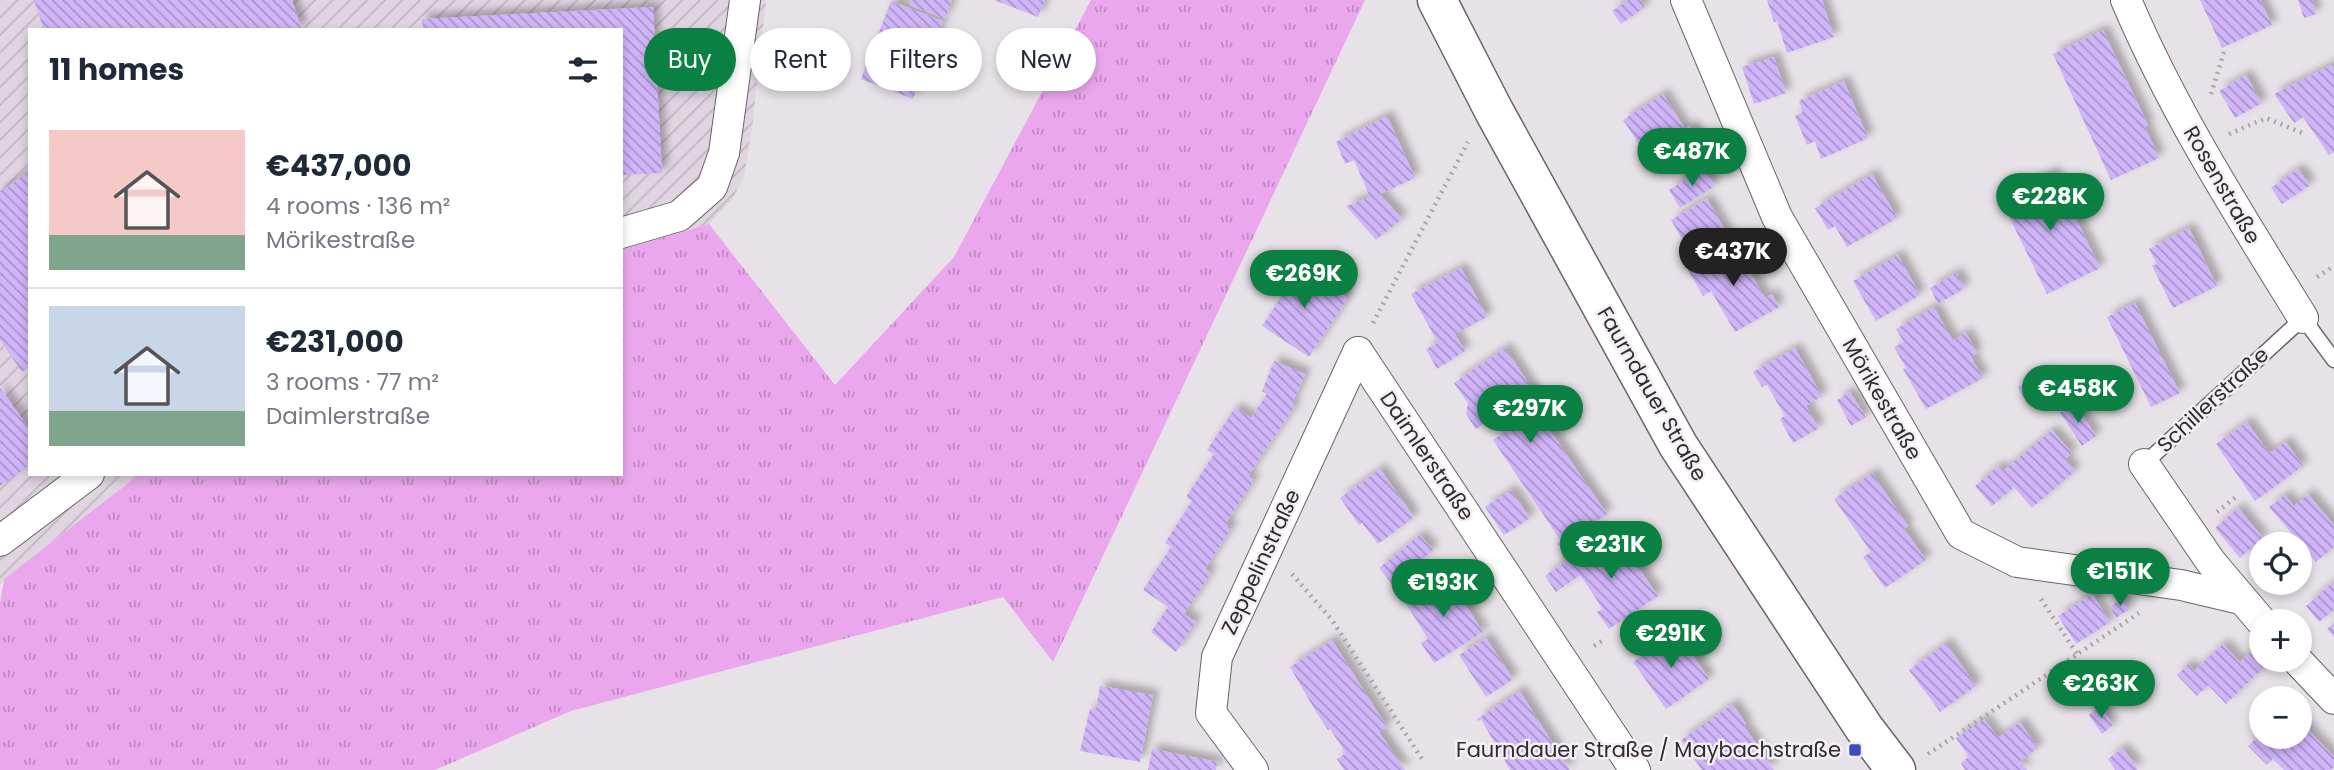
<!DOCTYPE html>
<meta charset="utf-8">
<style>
:root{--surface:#fff;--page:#f2f2f3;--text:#1f2937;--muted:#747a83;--line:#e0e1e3;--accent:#0b8043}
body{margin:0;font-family:Poppins,sans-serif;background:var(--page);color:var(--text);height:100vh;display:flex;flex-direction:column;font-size:26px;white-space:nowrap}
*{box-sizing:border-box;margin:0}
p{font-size:23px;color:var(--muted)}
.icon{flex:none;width:38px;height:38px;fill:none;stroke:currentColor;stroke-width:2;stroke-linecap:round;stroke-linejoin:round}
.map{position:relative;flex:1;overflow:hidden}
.side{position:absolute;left:28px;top:28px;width:595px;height:448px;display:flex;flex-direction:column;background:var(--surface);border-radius:0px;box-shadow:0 4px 10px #0003}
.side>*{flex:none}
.hud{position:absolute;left:644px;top:28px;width:665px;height:63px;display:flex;gap:14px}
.controls{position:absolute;left:2249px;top:532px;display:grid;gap:14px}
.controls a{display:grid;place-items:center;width:63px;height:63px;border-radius:50%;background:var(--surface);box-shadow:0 4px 10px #0003;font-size:35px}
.price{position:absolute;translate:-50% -60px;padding:0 16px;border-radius:24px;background:var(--accent);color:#fff;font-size:23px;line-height:46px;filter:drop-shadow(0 2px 4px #0008)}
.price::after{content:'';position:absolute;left:50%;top:42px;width:21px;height:16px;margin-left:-10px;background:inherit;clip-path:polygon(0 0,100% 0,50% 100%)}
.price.on{background:#222;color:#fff}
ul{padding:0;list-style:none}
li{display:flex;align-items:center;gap:21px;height:175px;padding:0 21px}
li+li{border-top:2px solid var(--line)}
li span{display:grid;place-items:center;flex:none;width:196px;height:140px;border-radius:0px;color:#555}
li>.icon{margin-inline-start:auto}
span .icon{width:84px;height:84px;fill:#fffc;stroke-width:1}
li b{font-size:30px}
h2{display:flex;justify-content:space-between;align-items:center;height:84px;padding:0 21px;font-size:30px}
.chip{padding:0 24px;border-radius:32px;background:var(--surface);box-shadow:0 4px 10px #0003;font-size:24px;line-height:63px}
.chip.on{background:var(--accent);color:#fff}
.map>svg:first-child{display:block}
.industrial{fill:url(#industrial-furrows)}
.grass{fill:url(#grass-tufts)}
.building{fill:url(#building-back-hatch);filter:url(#shadow)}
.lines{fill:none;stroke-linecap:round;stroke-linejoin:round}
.lane-casing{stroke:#686468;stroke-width:17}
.street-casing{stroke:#686468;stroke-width:32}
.secondary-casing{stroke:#686468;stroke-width:41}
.path{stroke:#a9a5a9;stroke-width:4.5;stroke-dasharray:2 5;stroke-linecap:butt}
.lane{stroke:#fff;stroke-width:14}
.street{stroke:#fff;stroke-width:30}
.secondary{stroke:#fff;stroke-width:38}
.poi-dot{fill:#3c4bbf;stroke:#f5eff5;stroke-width:2.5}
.labels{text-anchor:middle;stroke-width:5;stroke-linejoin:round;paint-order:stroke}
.street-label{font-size:21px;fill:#2e2c2e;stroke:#f5eff5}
.poi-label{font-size:21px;fill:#2e2c2e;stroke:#f5eff5;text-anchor:end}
</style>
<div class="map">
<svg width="2334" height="770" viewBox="0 0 2334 770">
<defs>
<pattern id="industrial-furrows" width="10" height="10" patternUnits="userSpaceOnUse" patternTransform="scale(1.75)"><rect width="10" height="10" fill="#dfd4e0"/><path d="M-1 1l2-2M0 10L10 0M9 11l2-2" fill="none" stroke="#c0b6c0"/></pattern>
<pattern id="grass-tufts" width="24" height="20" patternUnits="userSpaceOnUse" patternTransform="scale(1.75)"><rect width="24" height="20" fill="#eba7ee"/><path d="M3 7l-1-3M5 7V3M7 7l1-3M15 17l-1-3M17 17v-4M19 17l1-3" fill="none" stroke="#bf88c1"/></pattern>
<pattern id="building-back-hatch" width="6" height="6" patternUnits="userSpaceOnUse" patternTransform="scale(1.75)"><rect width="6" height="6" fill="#d0b5f9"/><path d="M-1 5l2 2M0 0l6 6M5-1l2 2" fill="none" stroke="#a993ca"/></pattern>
<filter id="shadow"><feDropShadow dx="6" dy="-6" stdDeviation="3.5" flood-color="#0004"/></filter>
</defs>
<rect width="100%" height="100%" fill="#e7e2e7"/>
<!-- industrial -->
<polygon class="industrial" points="0,0 766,0 752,128 744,176 732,200 709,224 621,250 621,30 30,30 30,474 140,474 4,579 0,585"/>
<!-- grass -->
<polygon class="grass" points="1091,0 1365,0 1053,662 1003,597 571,711 435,770 0,770 0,603 4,579 140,474 621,474 621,250 709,224 835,385 954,257"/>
<!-- building -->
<g class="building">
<polygon points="34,0 292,0 302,30 44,30"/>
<polygon points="911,0 952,0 945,19 909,5"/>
<polygon points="994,0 1045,0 1038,17"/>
<polygon points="1628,0 1640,0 1645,7 1621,24 1612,11"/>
<polygon points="1767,0 1822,0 1834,37 1787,53 1777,21 1774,22"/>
<polygon points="2200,0 2260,0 2272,25 2222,48"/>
<polygon points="2298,0 2312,0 2316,14 2304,18"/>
<polygon points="891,1 943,21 913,99 861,79"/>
<polygon points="653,7 662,173 621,175 621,30 423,30 422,19"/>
<polygon points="2103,30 2148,125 2145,127 2159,158 2111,180 2053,54"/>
<polygon points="1774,57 1786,93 1754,104 1742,67"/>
<polygon points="2331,65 2334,69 2334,152 2329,155 2303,117 2294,123 2274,94"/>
<polygon points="2246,75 2262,103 2235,118 2219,91"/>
<polygon points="1844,81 1868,138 1821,159 1815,141 1807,145 1795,116 1803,112 1799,101"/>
<polygon points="1663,94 1685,129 1691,125 1702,142 1657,171 1623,120"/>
<polygon points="1387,116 1415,178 1380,194 1402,219 1376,240 1346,206 1370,197 1354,160 1345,164 1336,142"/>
<polygon points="1704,168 1715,186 1680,208 1669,190"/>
<polygon points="2298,169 2310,185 2282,204 2271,188"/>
<polygon points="30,171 30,367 22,372 0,340 0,192"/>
<polygon points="2053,172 2100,268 2047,294 2000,198"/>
<polygon points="1872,174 1897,218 1847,247 1835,226 1828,230 1815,208"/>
<polygon points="1707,199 1728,235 1692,256 1671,220"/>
<polygon points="2189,228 2217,286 2173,308 2152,266 2157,264 2149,249"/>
<polygon points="1733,243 1765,298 1772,294 1779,307 1735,332 1711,291 1703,296 1688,270"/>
<polygon points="1898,255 1920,295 1876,321 1853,281"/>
<polygon points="1297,263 1348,298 1309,357 1262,326 1281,297 1276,294"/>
<polygon points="1461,268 1487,317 1455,334 1465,351 1437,369 1426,349 1438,343 1411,294"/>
<polygon points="1956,273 1965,288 1938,304 1930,288"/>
<polygon points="2135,303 2180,393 2151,407 2107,317"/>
<polygon points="1934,307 1953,341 1966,333 1977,353 1971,357 1983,378 1926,409 1903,369 1906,368 1894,347 1904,342 1896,329"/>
<polygon points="1505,348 1535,393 1528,398 1607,514 1559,546 1557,544 1561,541 1493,440 1509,429 1499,414 1476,429 1466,414 1468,403 1454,383"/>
<polygon points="1795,348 1822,396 1806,406 1819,428 1793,443 1780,419 1785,416 1767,385 1762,387 1753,372"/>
<polygon points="1274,361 1305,374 1292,404 1295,406 1248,476 1254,480 1226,523 1232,527 1205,569 1211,573 1184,614 1196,622 1176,652 1151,632 1168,607 1143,590 1171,547 1165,543 1192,501 1186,497 1214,454 1207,450 1235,408 1251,418 1267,394 1262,391"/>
<polygon points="2045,372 2055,389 2028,405 2018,387"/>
<polygon points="0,388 30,430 30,465 0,486"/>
<polygon points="1850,392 1866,417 1851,426 1837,400"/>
<polygon points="2075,404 2096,436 2082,446 2060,413"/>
<polygon points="2247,422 2269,453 2286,442 2303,466 2255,501 2216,444"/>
<polygon points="2052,430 2072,453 2065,459 2075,471 2032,508 2014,487 1992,506 1975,486 1998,466 2003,471"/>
<polygon points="1380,469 1414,517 1378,544 1362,523 1359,525 1340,498"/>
<polygon points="1872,473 1908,526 1904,529 1926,560 1885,588 1863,557 1871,552 1834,499"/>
<polygon points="1511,490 1530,518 1504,535 1485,507"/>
<polygon points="2308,494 2334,525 2334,547 2316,562 2269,507 2285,495 2294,506"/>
<polygon points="2238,508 2263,538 2240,558 2215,528"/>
<polygon points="1420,535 1433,550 1392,584 1379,568"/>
<polygon points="1634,535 1648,556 1636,564 1658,596 1609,629 1597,612 1603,609 1580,575 1556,592 1545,576 1574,555 1584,569"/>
<polygon points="1447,576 1483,632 1434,663 1421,643 1428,639 1405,602"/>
<polygon points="2332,583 2334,586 2334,610 2319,622 2306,606"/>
<polygon points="2092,594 2110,622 2076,644 2058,616"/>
<polygon points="2123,598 2130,609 2116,618 2110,607"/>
<polygon points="2334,623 2334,637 2327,629"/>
<polygon points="1677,632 1709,679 1666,709 1633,662"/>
<polygon points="1486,638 1513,679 1486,697 1459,655"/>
<polygon points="1332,640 1387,727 1379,732 1405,770 1344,770 1337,759 1346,753 1330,729 1328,730 1316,712 1290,667"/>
<polygon points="1946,643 1976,686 1940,712 1909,670"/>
<polygon points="2223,644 2240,662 2252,651 2266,665 2226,704 2208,685 2197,696 2177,675 2188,664 2194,671"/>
<polygon points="1100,686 1153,695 1140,762 1080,751 1090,709 1096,709"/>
<polygon points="1520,691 1541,725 1570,770 1510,770 1481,719 1478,721 1477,719"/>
<polygon points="1733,704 1746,724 1744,726 1774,770 1702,770 1681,740"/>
<polygon points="2100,706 2113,725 2102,734 2089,715"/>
<polygon points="1984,719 1998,738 2020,722 2038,748 2020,761 2027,770 1965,770 1961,763 1969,757 1956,738"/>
<polygon points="2300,721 2334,757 2334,767 2331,770 2284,770 2273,759 2267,765 2248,746 2261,734 2261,737 2300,737"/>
<polygon points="2123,748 2138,769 2136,770 2115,770 2108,759"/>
<polygon points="1152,749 1217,762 1216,770 1148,770"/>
</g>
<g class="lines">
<!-- lane casing -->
<g class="lane-casing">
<polyline id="lane" points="2144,464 2303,318 2334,360"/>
</g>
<!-- street casing -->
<g class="street-casing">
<g id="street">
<polyline points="1686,0 1777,217 1961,534 2017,562 2181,585 2240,599"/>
<path d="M2126,0c48,113 113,214 177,318"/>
<polyline points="621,233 679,216 712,187 724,153 745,0"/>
<polyline points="1358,352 1635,770"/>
<polyline points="2144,464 2211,562 2261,621"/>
<polyline points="0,541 89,474"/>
<polyline points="2297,660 2334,699"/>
<polyline points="1253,770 1211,713 1217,657 1358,352"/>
</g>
</g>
<!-- secondary casing -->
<g class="secondary-casing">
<polyline id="secondary" points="1437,0 1494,111 1678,445 1864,728 1896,770"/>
</g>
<!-- path -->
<g class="path">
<polyline points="2211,94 2224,52"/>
<polyline points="2229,134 2266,118 2305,134"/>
<polyline points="2317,277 2334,266"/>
<polyline points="1373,323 1468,142"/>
<polyline points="2217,512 2236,497"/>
<polyline points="2273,544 2280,539"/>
<polyline points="1292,574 1332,620 1422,759"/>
<polyline points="2041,599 2077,654"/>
<polyline points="1594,646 1605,639"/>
<polyline points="1928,754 2139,613"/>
</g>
<!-- lane -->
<use href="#lane" class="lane"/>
<!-- street -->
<use href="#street" class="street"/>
<!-- secondary -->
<use href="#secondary" class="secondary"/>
</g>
<!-- markers -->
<rect class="poi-dot" x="1848" y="743" width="14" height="14" rx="3.5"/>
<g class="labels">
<!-- street labels -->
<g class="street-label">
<text transform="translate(2222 185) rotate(60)" y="7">Rosenstraße</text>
<text transform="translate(1652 394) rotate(60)" y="7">Faurndauer Straße</text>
<text transform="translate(1882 399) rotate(60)" y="7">Mörikestraße</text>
<text transform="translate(2213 400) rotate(-43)" y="7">Schillerstraße</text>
<text transform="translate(1427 456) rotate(56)" y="7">Daimlerstraße</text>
<text transform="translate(1261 562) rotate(-65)" y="7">Zeppelinstraße</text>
</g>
<!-- poi labels -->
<g class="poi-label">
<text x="1841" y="757">Faurndauer Straße / Maybachstraße</text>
</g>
</g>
</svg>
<div class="controls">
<a><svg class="icon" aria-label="locate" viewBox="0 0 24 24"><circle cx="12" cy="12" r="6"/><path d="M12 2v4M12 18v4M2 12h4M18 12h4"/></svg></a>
<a>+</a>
<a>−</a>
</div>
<b class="price" style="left:1692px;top:188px">€487K</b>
<b class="price" style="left:2050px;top:233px">€228K</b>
<b class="price on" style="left:1733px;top:288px">€437K</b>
<b class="price" style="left:1304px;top:310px">€269K</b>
<b class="price" style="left:2078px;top:425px">€458K</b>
<b class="price" style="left:1530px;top:445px">€297K</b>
<b class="price" style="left:1611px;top:581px">€231K</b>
<b class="price" style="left:2120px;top:608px">€151K</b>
<b class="price" style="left:1443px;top:619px">€193K</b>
<b class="price" style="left:1671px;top:670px">€291K</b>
<b class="price" style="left:2101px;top:720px">€263K</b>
<div class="hud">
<a class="chip on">Buy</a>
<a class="chip">Rent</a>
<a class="chip">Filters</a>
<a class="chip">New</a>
</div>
<section class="side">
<h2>11 homes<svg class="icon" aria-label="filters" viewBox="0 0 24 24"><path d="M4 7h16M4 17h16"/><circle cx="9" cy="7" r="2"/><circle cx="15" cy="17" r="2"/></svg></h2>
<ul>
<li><span style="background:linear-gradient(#f6c9c9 75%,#7fa58c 0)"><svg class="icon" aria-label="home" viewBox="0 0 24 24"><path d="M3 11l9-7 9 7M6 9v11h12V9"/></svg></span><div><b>€437,000</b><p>4 rooms · 136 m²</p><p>Mörikestraße</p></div></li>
<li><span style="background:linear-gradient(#c9d6e8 75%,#7fa58c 0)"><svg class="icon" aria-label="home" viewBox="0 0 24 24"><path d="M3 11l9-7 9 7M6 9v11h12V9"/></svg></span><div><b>€231,000</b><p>3 rooms · 77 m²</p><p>Daimlerstraße</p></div></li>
</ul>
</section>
</div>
